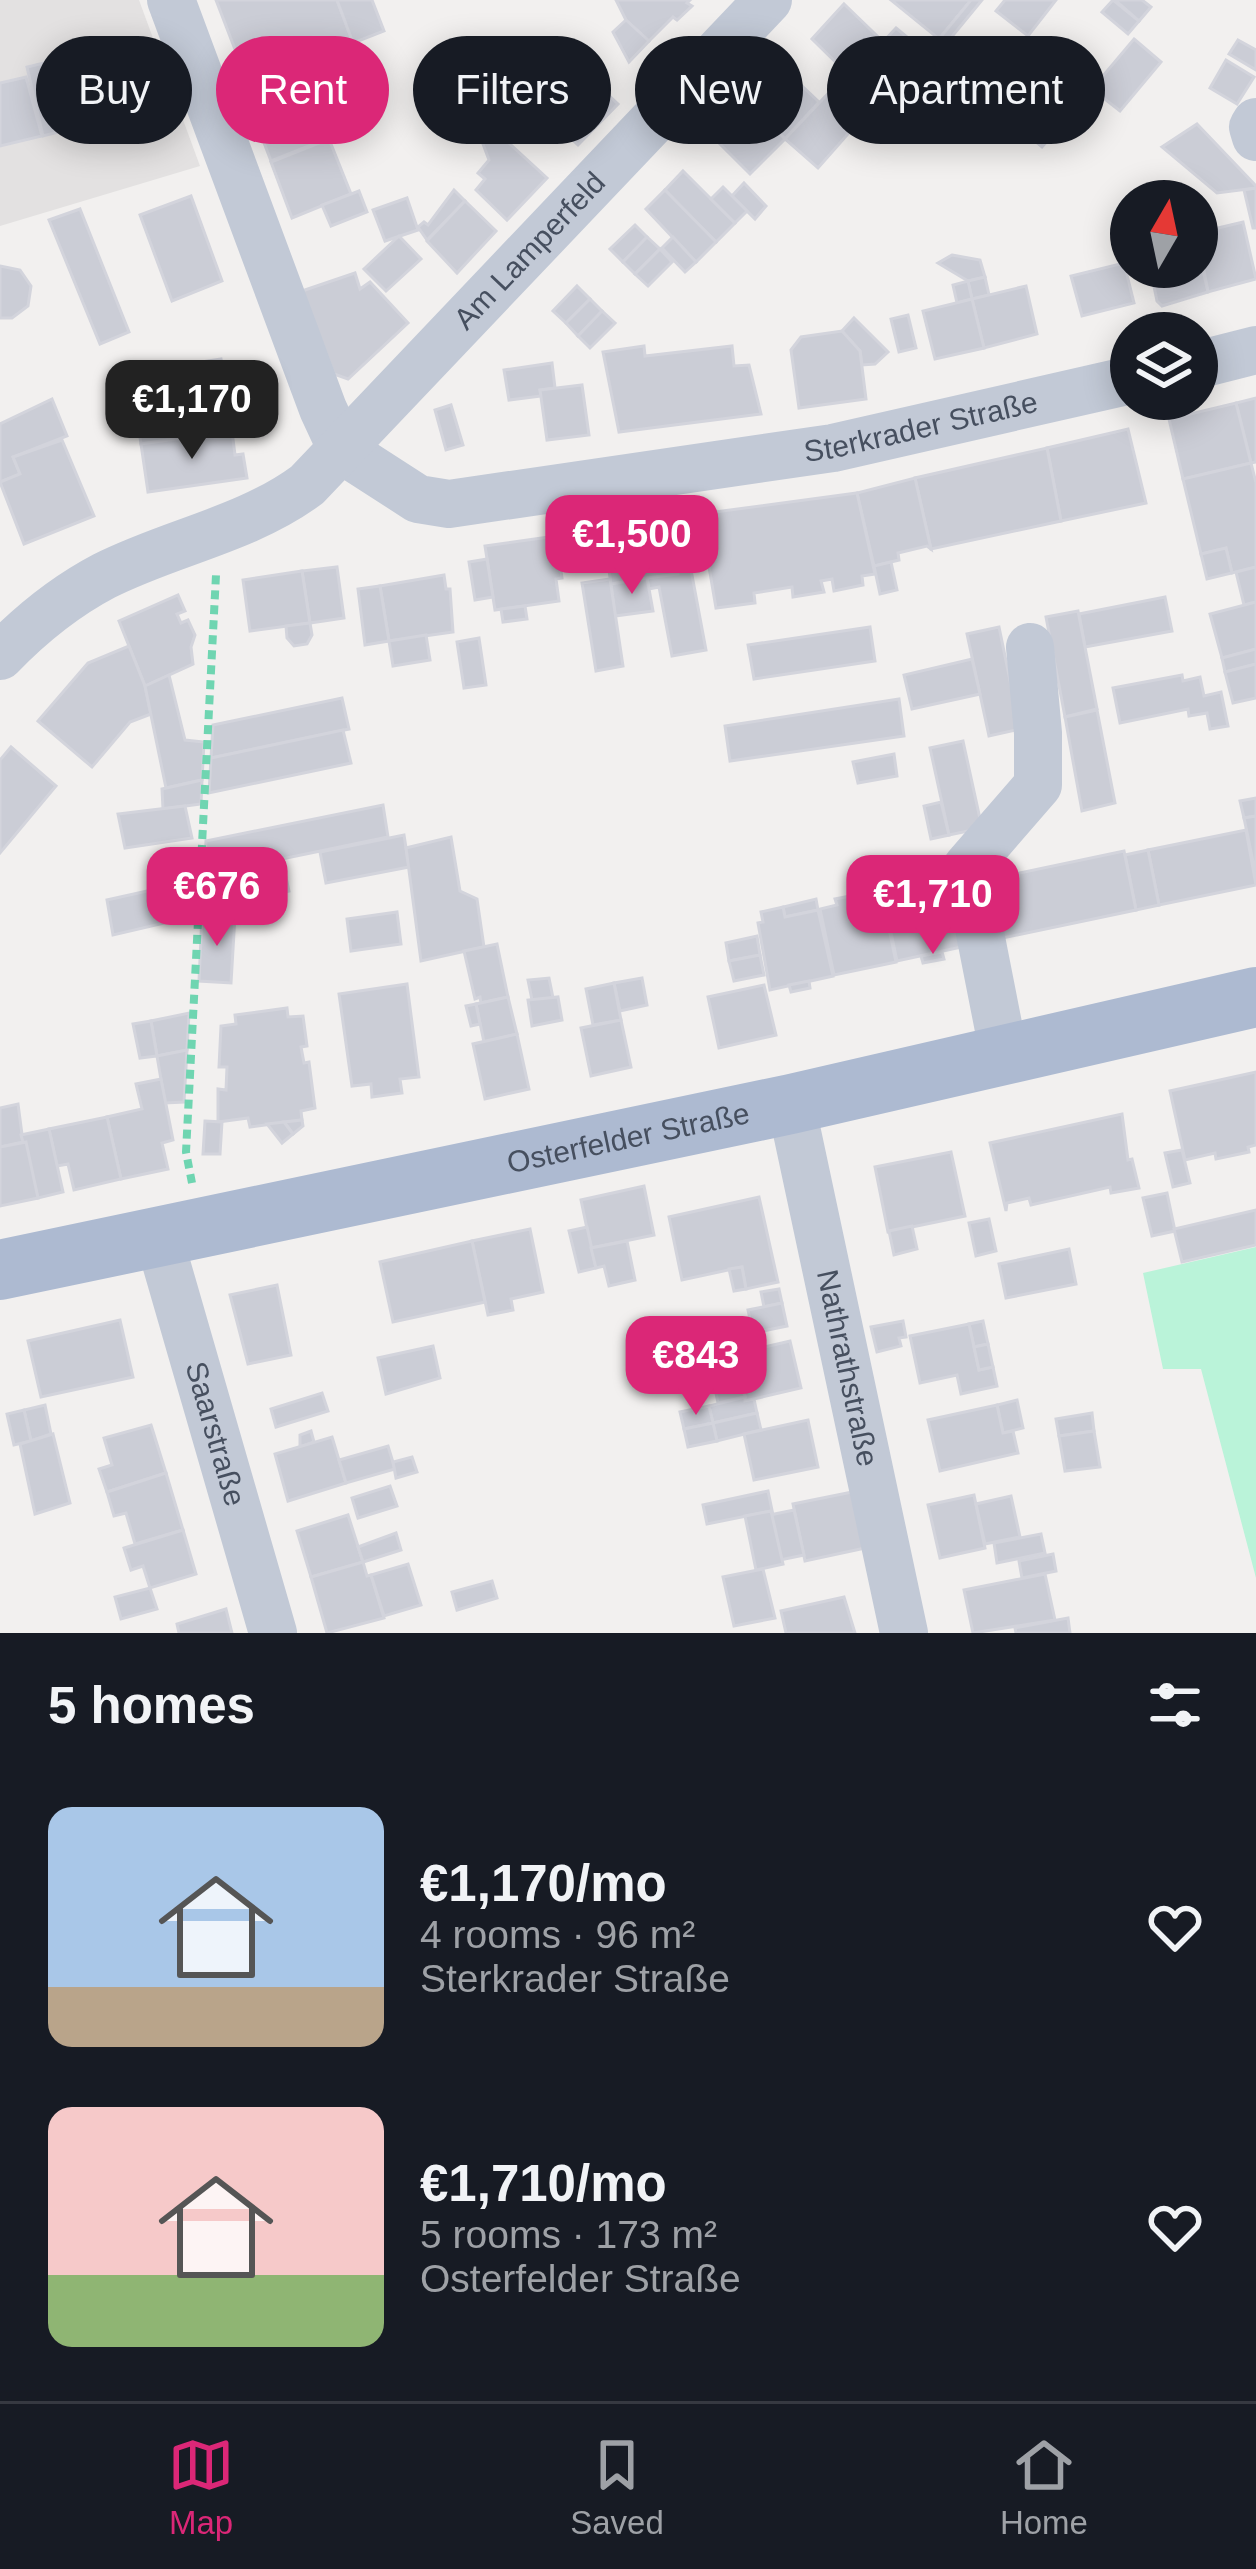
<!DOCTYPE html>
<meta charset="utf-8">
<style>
:root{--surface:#171b24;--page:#20242c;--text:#f1f3f6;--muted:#9ea1a6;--line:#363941;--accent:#db2777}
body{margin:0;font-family:Helvetica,sans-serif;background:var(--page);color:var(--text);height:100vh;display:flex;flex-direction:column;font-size:45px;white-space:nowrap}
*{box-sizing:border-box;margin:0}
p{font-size:39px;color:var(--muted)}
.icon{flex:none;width:66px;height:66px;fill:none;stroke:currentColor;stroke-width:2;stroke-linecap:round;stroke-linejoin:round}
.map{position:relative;height:1633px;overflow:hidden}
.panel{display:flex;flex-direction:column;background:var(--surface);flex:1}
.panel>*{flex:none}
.hud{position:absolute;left:36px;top:36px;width:1185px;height:108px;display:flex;gap:24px}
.needle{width:78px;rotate:9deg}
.tools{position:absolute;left:1110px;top:180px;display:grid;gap:24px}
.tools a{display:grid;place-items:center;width:108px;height:108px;border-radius:50%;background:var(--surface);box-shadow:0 6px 30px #0003;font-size:60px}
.price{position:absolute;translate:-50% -102px;padding:0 27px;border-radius:24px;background:var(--accent);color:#fff;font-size:39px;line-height:78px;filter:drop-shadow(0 3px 6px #0008)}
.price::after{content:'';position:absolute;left:50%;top:72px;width:36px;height:27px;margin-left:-18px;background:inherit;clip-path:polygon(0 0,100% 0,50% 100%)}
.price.active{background:#222;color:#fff}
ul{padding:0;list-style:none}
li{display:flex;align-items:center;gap:36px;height:300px;padding:0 48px}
li span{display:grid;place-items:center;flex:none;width:336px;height:240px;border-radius:24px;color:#555}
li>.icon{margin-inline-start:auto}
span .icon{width:144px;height:144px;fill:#fffc;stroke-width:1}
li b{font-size:51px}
h2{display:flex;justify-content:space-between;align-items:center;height:144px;padding:0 48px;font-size:51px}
.tag{padding:0 42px;border-radius:54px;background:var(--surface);box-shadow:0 6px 30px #0003;font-size:42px;line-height:108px}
.tag.active{background:var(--accent);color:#fff}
.menu{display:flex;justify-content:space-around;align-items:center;height:168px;border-top:3px solid var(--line);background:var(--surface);font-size:33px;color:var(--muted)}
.menu a{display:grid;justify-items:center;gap:6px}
.menu .active{color:var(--accent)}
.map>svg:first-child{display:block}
.education{fill:#e3e1e1}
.green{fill:#baf3d9}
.building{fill:#cbcdd6;stroke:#d3d4dc;stroke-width:3}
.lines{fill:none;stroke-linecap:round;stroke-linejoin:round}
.path{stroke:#6fd5b1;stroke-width:8;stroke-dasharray:9 6;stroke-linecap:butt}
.minor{stroke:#c2c9d6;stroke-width:48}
.major{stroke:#adbad1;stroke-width:60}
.labels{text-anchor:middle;stroke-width:10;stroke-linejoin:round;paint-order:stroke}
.street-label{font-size:30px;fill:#464f5f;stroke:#fff}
</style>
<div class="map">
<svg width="1256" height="1633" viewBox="0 0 1256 1633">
<rect width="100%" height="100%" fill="#f2f0ef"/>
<!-- education -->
<polygon class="education" points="0,0 139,0 200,166 0,226"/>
<!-- green -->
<polygon class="green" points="1256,1247 1256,1578 1201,1369 1163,1369 1143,1273"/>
<!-- building -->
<g class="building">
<polygon points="216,0 337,0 361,63 256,104"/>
<polygon points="337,0 372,0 384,31 353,43"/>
<polygon points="616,0 690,0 687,3 692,6 677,20 673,17 649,41 626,20"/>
<polygon points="891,0 971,0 939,39"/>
<polygon points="971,0 982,0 945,45 939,39"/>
<polygon points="1005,0 1056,0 1028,36 996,11"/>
<polygon points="1113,0 1139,21 1128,34 1102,12"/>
<polygon points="1115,0 1142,0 1151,7 1139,21"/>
<polygon points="844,4 900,58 882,77 866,63 852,78 812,39"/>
<polygon points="626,20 649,41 629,62 613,32"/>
<polygon points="896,28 925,52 909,69 883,42"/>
<polygon points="1134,39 1161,62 1120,111 1092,89"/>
<polygon points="1238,40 1256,50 1256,70 1229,54"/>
<polygon points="945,45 980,72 968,86 934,59"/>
<polygon points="560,50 618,104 578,145 533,103 547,89 535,77"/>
<polygon points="81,54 98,122 43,136 27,67"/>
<polygon points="1226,60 1254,77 1237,104 1210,88"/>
<polygon points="783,68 819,102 785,139 749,104"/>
<polygon points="26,77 42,136 0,146 0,83"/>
<polygon points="839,82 870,109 818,168 785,139"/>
<polygon points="307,83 329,138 271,161 250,106"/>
<polygon points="1053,85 1078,107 1042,147 1015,124"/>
<polygon points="749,104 785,139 750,174 715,139"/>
<polygon points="507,107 515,136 510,144 547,178 507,220 476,190 485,179 478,173 489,160 474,120"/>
<polygon points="1197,124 1256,186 1256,188 1217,193 1162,147"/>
<polygon points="329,139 351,194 292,218 271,162"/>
<polygon points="683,171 735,223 716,242 665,190"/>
<polygon points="744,183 766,206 755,219 732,196"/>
<polygon points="723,187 747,211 735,223 711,199"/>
<polygon points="1256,188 1256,228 1253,228 1244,190"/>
<polygon points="454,190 465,201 427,240 418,227 424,222 428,225"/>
<polygon points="665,190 716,242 696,262 646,209"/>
<polygon points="359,191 367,212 331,226 322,205"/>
<polygon points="191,196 222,281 172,301 140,215"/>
<polygon points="407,198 418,230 385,241 373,210"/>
<polygon points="465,201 496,231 457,273 427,241"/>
<polygon points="80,209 129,332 100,344 49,220"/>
<polygon points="1243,222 1256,279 1208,292 1197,233"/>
<polygon points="635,225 647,237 623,262 610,249"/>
<polygon points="399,236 421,259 386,291 364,269"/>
<polygon points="647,237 660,249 635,274 623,262"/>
<polygon points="673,237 696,262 685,272 662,248"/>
<polygon points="1197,245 1208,292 1162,306 1157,301 1150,267 1197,267"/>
<polygon points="660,249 672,262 648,286 635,274"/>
<polygon points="952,255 980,260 985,277 968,281 938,263"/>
<polygon points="1124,263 1134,303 1082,316 1071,276"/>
<polygon points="0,266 20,270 31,286 28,306 12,318 0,318"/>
<polygon points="355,273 360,289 370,282 408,323 348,379 334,374 302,291"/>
<polygon points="985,277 989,295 972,299 968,281"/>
<polygon points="968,281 972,299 957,303 953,285"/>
<polygon points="577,286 590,299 566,323 553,311"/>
<polygon points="1026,286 1037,334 984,348 972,299"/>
<polygon points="590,299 602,311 578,336 566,323"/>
<polygon points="972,299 984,348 935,359 923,311"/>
<polygon points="602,311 615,323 590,348 578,336"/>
<polygon points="908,315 916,348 899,352 891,319"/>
<polygon points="854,318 888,352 875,364 862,365 860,351 842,331"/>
<polygon points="842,331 860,351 866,399 799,408 791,350 801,337"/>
<polygon points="644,346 645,356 732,346 734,366 749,365 761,414 619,432 603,352"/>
<polygon points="221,359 225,382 240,383 242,397 228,403 232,431 174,439 163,368"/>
<polygon points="552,363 555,388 540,390 541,396 509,400 504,370"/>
<polygon points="163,368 174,439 141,444 130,373"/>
<polygon points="582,385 589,435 547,440 540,390"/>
<polygon points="1256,398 1256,462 1251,463 1236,403"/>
<polygon points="52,399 67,436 13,457 20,474 0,482 0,424"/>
<polygon points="1236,403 1251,463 1183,479 1169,419"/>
<polygon points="451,405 463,445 446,450 435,410"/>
<polygon points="1128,429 1146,503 1061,521 1047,448"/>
<polygon points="232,431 235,455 243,454 247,478 148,492 141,444"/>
<polygon points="62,440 94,516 24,544 0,482 20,474 13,457"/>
<polygon points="1047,448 1061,521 931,549 915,478"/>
<polygon points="1251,463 1256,483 1256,567 1232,573 1226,548 1201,554 1183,479"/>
<polygon points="915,478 931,549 927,546 898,553 899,560 874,566 857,493"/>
<polygon points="857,493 875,574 862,576 863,585 834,591 832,579 821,581 824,592 793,597 792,587 754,593 755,603 716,608 700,514"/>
<polygon points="670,519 678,574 611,584 603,529"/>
<polygon points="549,537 553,559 559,558 562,578 556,579 559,601 495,610 485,546"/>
<polygon points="1226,548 1232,573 1207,579 1201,554"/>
<polygon points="487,559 493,597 475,600 469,562"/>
<polygon points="689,559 706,650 672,656 659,587 649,589 647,578 678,574 676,562"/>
<polygon points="891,562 897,590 880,594 874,566"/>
<polygon points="337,567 344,618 310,623 302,571"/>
<polygon points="1256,567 1256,602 1244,605 1236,572"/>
<polygon points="302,571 310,623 250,631 243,580"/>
<polygon points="444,575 446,589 450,589 453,632 389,641 380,586"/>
<polygon points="647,578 653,611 615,616 611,584"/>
<polygon points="610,579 623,666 596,671 582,583"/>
<polygon points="380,586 389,641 365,645 358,589"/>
<polygon points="178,595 185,611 177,614 181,623 188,620 195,635 191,647 193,664 145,686 119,621"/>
<polygon points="1165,597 1172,631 1085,647 1079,614"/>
<polygon points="1256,602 1256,649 1222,658 1210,614"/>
<polygon points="525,606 527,619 503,622 501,609"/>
<polygon points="1078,611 1097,709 1065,717 1046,617"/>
<polygon points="310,623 312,635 307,644 294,646 287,638 286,626"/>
<polygon points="870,627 875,661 754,679 748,645"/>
<polygon points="999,627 1020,729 989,736 967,634"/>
<polygon points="426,635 430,660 393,666 389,641"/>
<polygon points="479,638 486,685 464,688 457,642"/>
<polygon points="129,646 145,686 151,714 130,722 92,767 38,721 88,663"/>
<polygon points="1256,649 1256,664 1225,672 1222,658"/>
<polygon points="972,659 980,694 912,709 904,675"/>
<polygon points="1256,664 1256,698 1233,703 1225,672"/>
<polygon points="169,675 185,740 204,742 202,780 166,788 145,686"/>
<polygon points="1182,675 1183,681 1200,677 1204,696 1221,692 1228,726 1210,729 1207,713 1189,716 1188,709 1120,723 1113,688"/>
<polygon points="342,698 349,729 211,758 213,725"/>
<polygon points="899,699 904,736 730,761 725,726"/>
<polygon points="1097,710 1115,803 1082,811 1065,717"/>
<polygon points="343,730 351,763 209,793 211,758"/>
<polygon points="963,741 982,828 949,835 930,748"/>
<polygon points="11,747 56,786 0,853 0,760"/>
<polygon points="894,754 897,776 858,783 853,762"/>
<polygon points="202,780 201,804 163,809 162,789"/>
<polygon points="1256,798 1256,816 1244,818 1240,801"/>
<polygon points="941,802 949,835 931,839 924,806"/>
<polygon points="383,805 388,837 204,875 206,841"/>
<polygon points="185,806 192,838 125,848 118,814"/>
<polygon points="1256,816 1256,876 1244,818"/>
<polygon points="1246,830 1256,885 1159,905 1148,850"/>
<polygon points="404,835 409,867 326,883 320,852"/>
<polygon points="451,837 460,891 477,899 484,947 421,961 406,848"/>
<polygon points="1148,850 1159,905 1136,910 1125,855"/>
<polygon points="1124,851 1136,910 998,939 986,880"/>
<polygon points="282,859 289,891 238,902 231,870"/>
<polygon points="941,873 961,947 897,961 883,895 899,892 897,884"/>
<polygon points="897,884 899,892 883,895 881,886"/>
<polygon points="174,885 182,919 113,935 107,900"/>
<polygon points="876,891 877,896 882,896 896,962 834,975 820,909 837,905 835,899"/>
<polygon points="816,899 818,910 785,917 783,907"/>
<polygon points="783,907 785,917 818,910 833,976 770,990 758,923 763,922 761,912"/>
<polygon points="397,912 401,944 351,951 347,919"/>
<polygon points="202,915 235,916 231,983 199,981"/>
<polygon points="757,936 760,955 729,961 726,943"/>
<polygon points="497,944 508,997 481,1003 480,997 475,999 464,951"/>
<polygon points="942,952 944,959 923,963 921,956"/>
<polygon points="760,955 764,975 734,981 729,961"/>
<polygon points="549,978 553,998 532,1000 528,980"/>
<polygon points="642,978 647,1005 620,1011 614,983"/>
<polygon points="809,981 810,988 791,992 789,985"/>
<polygon points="614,983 621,1020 593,1025 586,989"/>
<polygon points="407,984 419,1077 400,1079 402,1093 372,1097 371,1084 352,1086 339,994"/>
<polygon points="764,985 776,1035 719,1048 708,997"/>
<polygon points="508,997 517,1034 484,1042 476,1004"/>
<polygon points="558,997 562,1020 532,1026 528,1000"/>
<polygon points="476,1004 480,1024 471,1026 466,1006"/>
<polygon points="287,1008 288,1017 303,1016 307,1046 301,1047 304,1063 309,1062 315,1108 301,1111 302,1120 250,1127 248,1118 218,1122 218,1089 226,1090 227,1067 219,1067 221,1026 236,1024 235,1015"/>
<polygon points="189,1013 187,1050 157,1056 151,1021"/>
<polygon points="621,1020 631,1067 591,1076 581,1028"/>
<polygon points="151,1021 157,1056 140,1058 133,1024"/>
<polygon points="517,1034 529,1089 485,1099 473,1044"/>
<polygon points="187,1050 184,1102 165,1103 157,1056"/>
<polygon points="1256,1072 1256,1145 1248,1147 1249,1152 1216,1159 1215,1153 1185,1160 1170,1091"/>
<polygon points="161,1079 173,1140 162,1143 168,1169 121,1179 107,1117 142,1109 136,1084"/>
<polygon points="18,1104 23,1142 0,1147 0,1108"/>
<polygon points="1122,1114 1128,1160 1132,1159 1139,1188 1111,1193 1110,1187 1031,1205 1029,1198 1007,1203 1006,1211 990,1143"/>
<polygon points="107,1117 121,1179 74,1190 68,1164 57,1166 49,1129"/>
<polygon points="302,1120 303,1126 293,1134 284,1122"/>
<polygon points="205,1121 222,1122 220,1154 203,1154"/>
<polygon points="284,1122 293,1134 282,1143 267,1124"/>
<polygon points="49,1129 63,1192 38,1198 21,1135"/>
<polygon points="26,1142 38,1198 0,1206 0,1147"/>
<polygon points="1182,1150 1190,1183 1173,1187 1165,1153"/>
<polygon points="951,1152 965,1216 888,1232 875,1167"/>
<polygon points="644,1186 654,1235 591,1248 581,1200"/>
<polygon points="1167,1193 1175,1231 1152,1236 1143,1198"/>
<polygon points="759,1197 778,1282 746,1289 742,1267 682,1280 669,1217"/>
<polygon points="1256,1210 1256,1245 1182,1262 1174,1229"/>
<polygon points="989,1219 996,1251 976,1256 969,1223"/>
<polygon points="912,1226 917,1249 894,1255 889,1231"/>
<polygon points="587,1227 596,1268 579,1272 569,1231"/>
<polygon points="530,1229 543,1292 511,1299 513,1310 488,1315 472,1241"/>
<polygon points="472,1241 485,1302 393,1322 380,1262"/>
<polygon points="627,1241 635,1280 609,1286 604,1266 596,1268 591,1248"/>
<polygon points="1069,1249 1076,1284 1006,1298 999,1264"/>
<polygon points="742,1267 746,1289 734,1291 729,1269"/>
<polygon points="277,1285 291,1355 248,1364 230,1295"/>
<polygon points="779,1289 782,1303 764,1307 761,1292"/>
<polygon points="782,1303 787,1326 753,1333 748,1310"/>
<polygon points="120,1320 133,1377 41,1397 28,1341"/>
<polygon points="903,1321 906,1337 899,1338 901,1346 877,1352 871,1327"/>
<polygon points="983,1321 988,1344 974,1347 969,1324"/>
<polygon points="969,1324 979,1370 993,1367 997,1386 961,1394 957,1375 920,1383 910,1336"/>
<polygon points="790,1341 801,1388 745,1401 735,1354"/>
<polygon points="988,1344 993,1367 979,1370 974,1347"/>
<polygon points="433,1346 440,1378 386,1394 378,1358"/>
<polygon points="735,1354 745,1397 718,1403 709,1360"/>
<polygon points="322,1393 328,1411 276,1427 271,1409"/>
<polygon points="745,1397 745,1401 754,1399 757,1413 713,1423 709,1406"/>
<polygon points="1017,1400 1023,1428 1003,1433 997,1405"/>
<polygon points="45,1405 51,1434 31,1441 24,1410"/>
<polygon points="997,1405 1003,1433 1013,1431 1018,1453 940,1471 928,1420"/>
<polygon points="709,1406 713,1423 684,1429 680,1412"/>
<polygon points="24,1410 31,1441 14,1445 7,1414"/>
<polygon points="757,1413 761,1430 717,1441 713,1423"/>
<polygon points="1092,1413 1094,1431 1059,1436 1056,1419"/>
<polygon points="808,1420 818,1467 754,1480 744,1434"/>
<polygon points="713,1423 717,1441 688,1447 684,1429"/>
<polygon points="151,1425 166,1473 107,1492 99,1469 112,1465 104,1438"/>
<polygon points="311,1431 314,1442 300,1447 300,1435"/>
<polygon points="1094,1431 1100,1467 1065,1471 1059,1436"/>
<polygon points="53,1434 70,1503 35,1514 20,1444"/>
<polygon points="332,1437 346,1483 288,1501 275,1454"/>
<polygon points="388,1446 395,1469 346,1483 339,1460"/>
<polygon points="412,1457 417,1472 396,1478 393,1462"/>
<polygon points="166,1473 183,1530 135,1544 126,1513 114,1516 107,1492"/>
<polygon points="390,1486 397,1506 358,1518 352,1498"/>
<polygon points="768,1491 773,1515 771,1511 707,1524 703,1505"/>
<polygon points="852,1492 865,1548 805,1561 793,1504"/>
<polygon points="974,1495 985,1548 940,1558 928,1505"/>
<polygon points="1011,1496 1020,1537 985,1544 976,1504"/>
<polygon points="794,1510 804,1555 780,1560 770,1515"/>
<polygon points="771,1511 783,1564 756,1570 745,1516"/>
<polygon points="348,1515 363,1562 311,1577 297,1531"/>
<polygon points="183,1530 196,1574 150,1588 143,1566 131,1570 124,1548"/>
<polygon points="396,1533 401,1550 363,1562 358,1547"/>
<polygon points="1041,1534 1045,1553 997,1563 994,1543"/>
<polygon points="1053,1554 1056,1571 1022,1578 1019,1561"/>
<polygon points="363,1562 367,1576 371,1575 384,1618 327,1633 311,1577"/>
<polygon points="408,1564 421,1605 384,1616 371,1575"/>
<polygon points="763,1569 775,1618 734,1626 723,1577"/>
<polygon points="1045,1574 1055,1620 973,1633 964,1590"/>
<polygon points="492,1581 497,1598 457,1610 452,1592"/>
<polygon points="150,1588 157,1609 121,1619 115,1597"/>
<polygon points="844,1597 855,1633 786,1633 781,1611"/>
<polygon points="226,1609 232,1633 179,1633 177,1624"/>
<polygon points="1068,1618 1070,1633 1016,1633 1015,1628"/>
</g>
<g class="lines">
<!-- path -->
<polyline class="path" points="192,1183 186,1152 216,575"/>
<!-- minor -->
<g class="minor">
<polyline points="171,0 323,409 342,450"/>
<polyline points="1256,122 1253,127 1256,137"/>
<polyline points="1197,365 1256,350"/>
<path id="s1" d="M342,450l76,49 31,5 384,-56 298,-68"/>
<path id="s2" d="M0,656c31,-32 64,-59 104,-80 67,-34 142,-46 203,-91l461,-485"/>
<polyline points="1004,1055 967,867 1038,785 1038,733 1030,647"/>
<path id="s3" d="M791,1104l113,529"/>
<path id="s4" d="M158,1235l115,398"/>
</g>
<!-- major -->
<path class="major" id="s5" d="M0,1270l791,-166 465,-107"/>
</g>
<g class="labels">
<!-- street labels -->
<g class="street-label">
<text dy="10" stroke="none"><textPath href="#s2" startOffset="678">Am Lamperfeld</textPath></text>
<text dy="10" stroke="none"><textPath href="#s1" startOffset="600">Sterkrader Straße</textPath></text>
<text dy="10" stroke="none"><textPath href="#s5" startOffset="642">Osterfelder Straße</textPath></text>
<text dy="10" stroke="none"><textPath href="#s3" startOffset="270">Nathrathstraße</textPath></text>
<text dy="10" stroke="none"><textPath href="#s4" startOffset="207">Saarstraße</textPath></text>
</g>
</g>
</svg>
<div class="tools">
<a><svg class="needle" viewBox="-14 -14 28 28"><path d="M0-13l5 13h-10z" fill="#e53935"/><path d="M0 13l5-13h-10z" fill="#9ea1a6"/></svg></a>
<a><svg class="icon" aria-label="layers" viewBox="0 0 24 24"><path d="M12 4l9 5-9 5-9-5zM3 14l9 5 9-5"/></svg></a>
</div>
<b class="price active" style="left:192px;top:462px">€1,170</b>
<b class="price" style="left:632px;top:597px">€1,500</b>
<b class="price" style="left:217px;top:949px">€676</b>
<b class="price" style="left:933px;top:957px">€1,710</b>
<b class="price" style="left:696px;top:1418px">€843</b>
<div class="hud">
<a class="tag">Buy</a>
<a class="tag active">Rent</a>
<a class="tag">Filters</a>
<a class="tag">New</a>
<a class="tag">Apartment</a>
</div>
</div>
<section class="panel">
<h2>5 homes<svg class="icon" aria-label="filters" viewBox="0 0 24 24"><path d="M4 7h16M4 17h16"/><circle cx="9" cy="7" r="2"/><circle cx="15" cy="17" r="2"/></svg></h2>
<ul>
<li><span style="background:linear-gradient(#a9c7e8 75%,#b9a48a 0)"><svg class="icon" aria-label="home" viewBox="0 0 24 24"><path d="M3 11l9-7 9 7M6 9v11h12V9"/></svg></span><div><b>€1,170/mo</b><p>4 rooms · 96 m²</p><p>Sterkrader Straße</p></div><svg class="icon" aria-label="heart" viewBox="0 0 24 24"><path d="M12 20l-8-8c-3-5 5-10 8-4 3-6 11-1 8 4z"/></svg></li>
<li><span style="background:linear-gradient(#f6c9c9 70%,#8fb573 0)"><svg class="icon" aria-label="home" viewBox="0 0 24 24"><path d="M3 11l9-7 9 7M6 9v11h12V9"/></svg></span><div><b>€1,710/mo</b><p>5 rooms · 173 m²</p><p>Osterfelder Straße</p></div><svg class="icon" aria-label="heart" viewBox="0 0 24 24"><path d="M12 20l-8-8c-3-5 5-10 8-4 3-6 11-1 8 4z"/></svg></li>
</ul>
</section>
<nav class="menu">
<a class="active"><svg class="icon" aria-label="map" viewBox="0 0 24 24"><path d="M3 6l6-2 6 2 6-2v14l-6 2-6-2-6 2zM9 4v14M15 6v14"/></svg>Map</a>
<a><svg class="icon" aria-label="saved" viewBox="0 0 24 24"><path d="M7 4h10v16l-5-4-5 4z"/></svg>Saved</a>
<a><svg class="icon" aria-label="home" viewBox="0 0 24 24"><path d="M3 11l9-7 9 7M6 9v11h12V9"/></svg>Home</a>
</nav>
